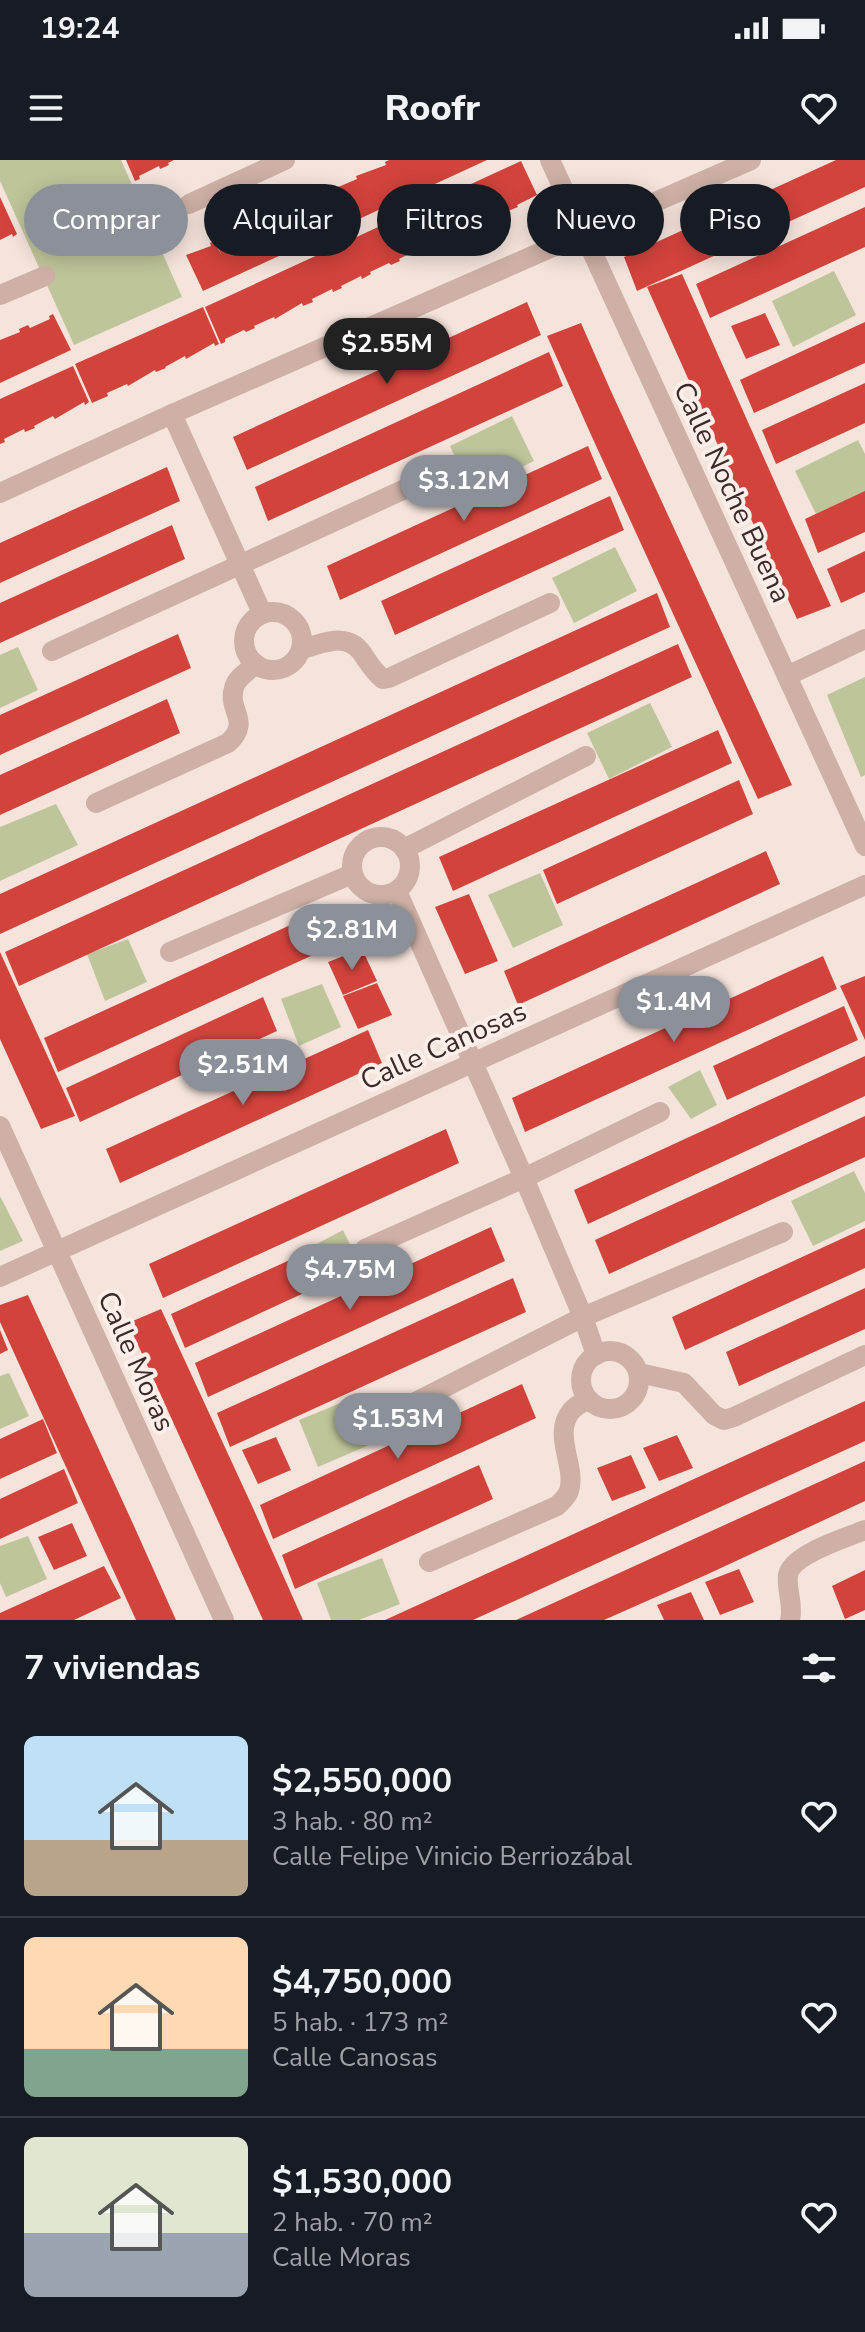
<!DOCTYPE html>
<html lang="es">
<meta charset="utf-8">
<style>
:root{--surface:#171b24;--page:#242831;--text:#f1f3f6;--muted:#9ea1a6;--line:#363941;--accent:#8c9099}
body{margin:0;font-family:"Nunito Sans",sans-serif;background:var(--page);color:var(--text);height:100vh;display:flex;flex-direction:column;font-size:30px;white-space:nowrap}
*{box-sizing:border-box;margin:0}
p{font-size:26px;color:var(--muted)}
.icon{flex:none;width:44px;height:44px;fill:none;stroke:currentColor;stroke-width:2;stroke-linecap:round;stroke-linejoin:round}
.map{position:relative;height:1460px;overflow:hidden}
.sheet{display:flex;flex-direction:column;background:var(--surface);flex:1}
.sheet>*{flex:none}
.top-card{position:absolute;left:24px;top:24px;width:818px;height:72px;display:flex;gap:16px}
.price{position:absolute;translate:-50% -68px;padding:0 18px;border-radius:28px;background:var(--accent);color:#fff;font-size:26px;line-height:52px;filter:drop-shadow(0 2px 4px #0008)}
.price::after{content:'';position:absolute;left:50%;top:48px;width:24px;height:18px;margin-left:-12px;background:inherit;clip-path:polygon(0 0,100% 0,50% 100%)}
.price.active{background:#222;color:#fff}
ul{padding:0;list-style:none}
li{display:flex;align-items:center;gap:24px;height:200px;padding:0 24px}
li+li{border-top:2px solid var(--line)}
li span{display:grid;place-items:center;flex:none;width:224px;height:160px;border-radius:12px;color:#555}
li>.icon{margin-inline-start:auto}
span .icon{width:96px;height:96px;fill:#fffc;stroke-width:1}
li b{font-size:34px}
h2{display:flex;justify-content:space-between;align-items:center;height:96px;padding:0 24px;font-size:34px}
.tag{padding:0 28px;border-radius:36px;background:var(--surface);box-shadow:0 4px 20px #0003;font-size:28px;line-height:72px}
.tag.active{background:var(--accent);color:#fff}
.status{display:flex;justify-content:space-between;align-items:center;height:56px;padding:0 40px;background:var(--surface);direction:ltr}
.status svg{height:22px;fill:currentColor}
header{display:flex;justify-content:space-between;align-items:center;height:104px;padding:0 24px;background:var(--surface);font-size:36px;font-weight:800}
.map>svg:first-child{display:block}
.green{fill:#bfc59a}
.building{fill:#d2433c}
.lines{fill:none;stroke-linecap:round;stroke-linejoin:round}
.minor{stroke:#ceb0a6;stroke-width:20}
.tertiary{stroke:#ceb0a6;stroke-width:20}
.labels{text-anchor:middle;stroke-width:8;stroke-linejoin:round;paint-order:stroke}
.street-label{font-size:28px;fill:#3a2a28;stroke:#fcefe9}
</style>
<div class="status"><b>19:24</b><svg viewBox="0 0 49 12"><path d="M0 12V9h3v3zM5 12V6h3v6zM10 12V3h3v9zM15 12V0h3v12zM26 1h20v11H26zM47 4h2v5h-2z"/></svg></div>
<header><svg class="icon" aria-label="menu" viewBox="0 0 24 24"><path d="M4 6h16M4 12h16M4 18h16"/></svg>Roofr<svg class="icon" aria-label="heart" viewBox="0 0 24 24"><path d="M12 20l-8-8c-3-5 5-10 8-4 3-6 11-1 8 4z"/></svg></header>
<div class="map">
<svg width="865" height="1460" viewBox="0 0 865 1460">
<rect width="100%" height="100%" fill="#f5e4dc"/>
<!-- green -->
<g class="green">
<polygon points="0,0 121,0 182,137 74,185 0,21"/>
<polygon points="834,111 856,155 793,187 772,141"/>
<polygon points="512,256 534,301 471,332 450,286"/>
<polygon points="858,280 865,294 865,332 817,356 795,311"/>
<polygon points="615,387 637,431 574,463 552,418"/>
<polygon points="18,487 38,530 0,548 0,495"/>
<polygon points="865,517 865,615 861,617 827,535"/>
<polygon points="650,543 672,587 609,619 587,573"/>
<polygon points="56,644 78,685 0,721 0,667"/>
<polygon points="540,713 563,765 513,788 488,735"/>
<polygon points="128,779 147,822 105,841 87,794"/>
<polygon points="322,824 341,867 299,886 281,839"/>
<polygon points="700,910 717,945 691,959 668,927"/>
<polygon points="854,1011 865,1033 865,1061 813,1086 791,1041"/>
<polygon points="0,1036 23,1081 0,1091"/>
<polygon points="343,1070 360,1105 334,1119 311,1087"/>
<polygon points="9,1213 29,1256 0,1269 0,1216"/>
<polygon points="363,1234 383,1279 318,1307 299,1260"/>
<polygon points="28,1376 47,1419 6,1437 0,1423 0,1386"/>
<polygon points="382,1398 400,1444 359,1460 331,1460 317,1423"/>
</g>
<!-- building -->
<g class="building">
<polygon points="126,0 174,0 168,3 169,5 160,9 159,6 139,16 140,19 135,21"/>
<polygon points="389,0 487,0 203,131 186,95 211,86 210,83 214,81 221,94 215,80 220,78 221,80 241,71 240,69 248,65 250,67 270,59 269,56 277,52 279,54 299,45 297,43 328,31 327,29 335,25 336,28 357,19 356,16 386,5 385,2"/>
<polygon points="836,0 865,0 865,27 637,131 624,97"/>
<polygon points="521,1 537,35 517,45 518,47 508,51 507,49 487,58 488,61 478,65 478,62 457,72 459,75 449,78 448,76 428,85 429,88 420,92 419,89 399,99 400,101 391,105 389,103 370,112 371,114 362,119 361,116 341,126 342,128 333,132 332,129 312,139 313,142 303,146 302,143 275,159 274,157 254,166 255,168 246,172 244,170 225,179 225,182 221,184 205,147"/>
<polygon points="0,37 17,74 13,77 12,74 0,80"/>
<polygon points="865,47 865,87 710,158 696,124"/>
<polygon points="682,114 793,363 831,446 797,459 751,359 647,127"/>
<polygon points="527,142 541,175 247,310 233,277"/>
<polygon points="203,147 219,184 215,186 214,183 186,199 185,196 165,207 166,208 156,212 155,210 128,226 127,224 107,233 108,236 92,243 75,204"/>
<polygon points="765,153 780,185 746,199 731,166"/>
<polygon points="53,154 71,190 0,223 0,180 20,172 19,169 28,165 30,168 50,159 49,156"/>
<polygon points="865,162 865,203 754,253 740,220"/>
<polygon points="581,163 610,229 792,625 758,639 592,277 547,176"/>
<polygon points="549,192 563,226 268,361 255,327"/>
<polygon points="73,206 89,242 85,245 84,242 55,259 53,256 34,266 35,268 25,272 24,269 4,279 5,282 0,284 0,239"/>
<polygon points="865,223 865,263 776,304 762,270"/>
<polygon points="588,286 602,319 340,440 327,406"/>
<polygon points="167,307 180,341 0,423 0,383"/>
<polygon points="865,331 865,372 818,393 805,359"/>
<polygon points="610,336 624,370 395,475 381,441"/>
<polygon points="172,365 185,399 0,483 0,443"/>
<polygon points="865,391 865,432 841,443 827,409"/>
<polygon points="657,433 670,467 0,774 0,734"/>
<polygon points="178,474 191,508 0,595 0,555"/>
<polygon points="678,484 692,517 19,826 5,792"/>
<polygon points="167,539 180,573 0,655 0,615"/>
<polygon points="718,570 732,603 453,731 439,697"/>
<polygon points="739,620 753,654 557,744 543,710"/>
<polygon points="766,691 780,724 518,845 504,811"/>
<polygon points="469,734 498,801 465,814 435,747"/>
<polygon points="323,750 337,784 58,912 44,878"/>
<polygon points="362,789 377,821 343,835 328,802"/>
<polygon points="0,792 75,956 41,969 0,879"/>
<polygon points="823,796 837,829 525,972 512,938"/>
<polygon points="865,816 865,880 840,826"/>
<polygon points="377,823 392,855 358,869 343,836"/>
<polygon points="263,837 277,871 80,962 66,928"/>
<polygon points="844,846 858,880 727,940 713,906"/>
<polygon points="368,870 382,903 120,1023 106,989"/>
<polygon points="865,896 865,936 588,1064 574,1030"/>
<polygon points="865,956 865,997 609,1114 595,1080"/>
<polygon points="446,969 459,1003 163,1138 149,1104"/>
<polygon points="491,1067 505,1101 208,1237 195,1203"/>
<polygon points="865,1068 865,1108 685,1190 672,1157"/>
<polygon points="303,1094 317,1127 185,1188 171,1154"/>
<polygon points="513,1118 526,1152 230,1287 217,1253"/>
<polygon points="865,1128 865,1169 739,1226 726,1192"/>
<polygon points="28,1135 134,1366 176,1460 136,1460 24,1215 0,1162 0,1145"/>
<polygon points="161,1149 253,1348 303,1460 263,1460 128,1163"/>
<polygon points="0,1170 8,1190 0,1194"/>
<polygon points="522,1224 536,1258 273,1379 260,1345"/>
<polygon points="865,1241 865,1281 670,1370 473,1460 385,1460"/>
<polygon points="43,1259 57,1293 0,1319 0,1279"/>
<polygon points="677,1275 693,1308 659,1321 643,1288"/>
<polygon points="276,1277 291,1310 258,1324 242,1290"/>
<polygon points="631,1295 646,1328 612,1341 597,1308"/>
<polygon points="865,1301 865,1341 708,1414 604,1460 516,1460"/>
<polygon points="479,1305 493,1339 295,1429 282,1395"/>
<polygon points="64,1309 78,1343 0,1379 0,1339"/>
<polygon points="72,1363 87,1396 54,1410 38,1377"/>
<polygon points="104,1406 121,1438 74,1460 0,1460 0,1453"/>
<polygon points="739,1409 754,1442 720,1455 705,1422"/>
<polygon points="865,1410 865,1450 845,1459 832,1426"/>
<polygon points="691,1432 704,1460 664,1460 657,1445"/>
</g>
<g class="lines">
<!-- minor -->
<g class="minor">
<polyline points="550,0 865,686"/>
<polyline points="189,44 285,0"/>
<polyline points="0,135 45,116"/>
<polyline points="172,254 262,453"/>
<polyline points="0,333 172,254 751,0"/>
<circle cx="273" cy="481" r="29"/>
<path d="M301,489c22,-5 46,-18 61,4 6,9 12,19 21,26l6,-1 161,-75"/>
<polyline points="52,491 442,312"/>
<polyline points="787,516 865,479"/>
<path d="M96,643l132,-60c24,-22 -1,-32 6,-55 2,-10 14,-17 22,-24"/>
<circle cx="381" cy="706" r="29"/>
<polyline points="404,689 586,596"/>
<polyline points="397,731 524,1018 583,1157 596,1195"/>
<polyline points="170,792 352,714"/>
<polyline points="0,966 224,1460"/>
<polyline points="365,1089 524,1018 660,952"/>
<circle cx="610" cy="1220" r="29"/>
<polyline points="639,1213 684,1223 714,1255 724,1260 734,1257 865,1195"/>
<polyline points="392,1254 583,1157 783,1072"/>
<path d="M429,1402l128,-56c5,-5 9,-8 12,-15 8,-25 -18,-57 3,-81 4,-4 11,-8 16,-11"/>
<path d="M790,1460c4,-15 -4,-30 -2,-45 4,-21 58,-37 77,-45"/>
</g>
<!-- tertiary -->
<polyline class="tertiary" points="0,1117 865,725"/>
</g>
<g class="labels">
<!-- street labels -->
<g class="street-label">
<text transform="translate(733 332) rotate(65)" y="10">Calle Noche Buena</text>
<text transform="translate(443 885) rotate(-24)" y="10">Calle Canosas</text>
<text transform="translate(137 1201) rotate(66)" y="10">Calle Moras</text>
</g>
</g>
</svg>
<b class="price active" style="left:387px;top:226px">$2.55M</b>
<b class="price" style="left:464px;top:363px">$3.12M</b>
<b class="price" style="left:352px;top:812px">$2.81M</b>
<b class="price" style="left:674px;top:884px">$1.4M</b>
<b class="price" style="left:243px;top:947px">$2.51M</b>
<b class="price" style="left:350px;top:1152px">$4.75M</b>
<b class="price" style="left:398px;top:1301px">$1.53M</b>
<div class="top-card">
<a class="tag active">Comprar</a>
<a class="tag">Alquilar</a>
<a class="tag">Filtros</a>
<a class="tag">Nuevo</a>
<a class="tag">Piso</a>
</div>
</div>
<section class="sheet">
<h2>7 viviendas<svg class="icon" aria-label="filters" viewBox="0 0 24 24"><path d="M4 7h16M4 17h16"/><circle cx="9" cy="7" r="2"/><circle cx="15" cy="17" r="2"/></svg></h2>
<ul>
<li><span style="background:linear-gradient(#bfe0f5 65%,#b9a48a 0)"><svg class="icon" aria-label="home" viewBox="0 0 24 24"><path d="M3 11l9-7 9 7M6 9v11h12V9"/></svg></span><div><b>$2,550,000</b><p>3 hab. · 80 m²</p><p>Calle Felipe Vinicio Berriozábal</p></div><svg class="icon" aria-label="heart" viewBox="0 0 24 24"><path d="M12 20l-8-8c-3-5 5-10 8-4 3-6 11-1 8 4z"/></svg></li>
<li><span style="background:linear-gradient(#ffd9b3 70%,#7fa58c 0)"><svg class="icon" aria-label="home" viewBox="0 0 24 24"><path d="M3 11l9-7 9 7M6 9v11h12V9"/></svg></span><div><b>$4,750,000</b><p>5 hab. · 173 m²</p><p>Calle Canosas</p></div><svg class="icon" aria-label="heart" viewBox="0 0 24 24"><path d="M12 20l-8-8c-3-5 5-10 8-4 3-6 11-1 8 4z"/></svg></li>
<li><span style="background:linear-gradient(#dfe7d0 60%,#9aa5b1 0)"><svg class="icon" aria-label="home" viewBox="0 0 24 24"><path d="M3 11l9-7 9 7M6 9v11h12V9"/></svg></span><div><b>$1,530,000</b><p>2 hab. · 70 m²</p><p>Calle Moras</p></div><svg class="icon" aria-label="heart" viewBox="0 0 24 24"><path d="M12 20l-8-8c-3-5 5-10 8-4 3-6 11-1 8 4z"/></svg></li>
</ul>
</section>
